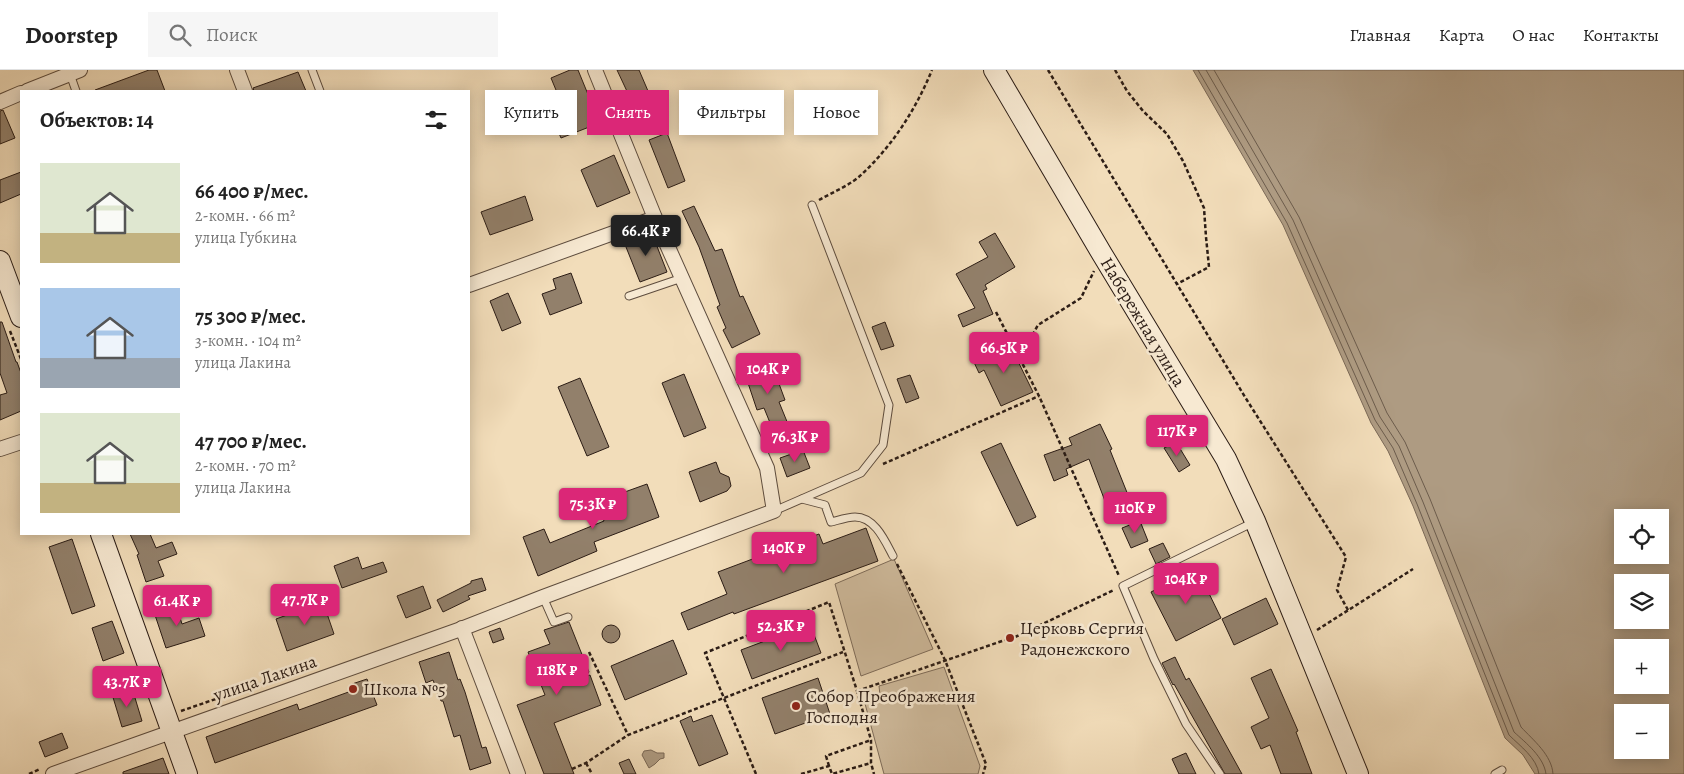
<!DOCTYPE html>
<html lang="ru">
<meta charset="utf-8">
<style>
:root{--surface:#fff;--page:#f6f6f6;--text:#222;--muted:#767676;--line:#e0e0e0;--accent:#db2777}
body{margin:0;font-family:Alegreya,serif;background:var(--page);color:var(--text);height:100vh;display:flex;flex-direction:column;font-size:19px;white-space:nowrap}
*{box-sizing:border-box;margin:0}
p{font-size:16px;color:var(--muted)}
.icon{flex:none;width:28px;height:28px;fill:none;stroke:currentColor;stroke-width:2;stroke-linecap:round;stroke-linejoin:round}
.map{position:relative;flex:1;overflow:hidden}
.side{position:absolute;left:20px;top:20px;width:450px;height:445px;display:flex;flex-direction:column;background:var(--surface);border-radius:0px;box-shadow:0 2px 12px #0003}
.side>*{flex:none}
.hud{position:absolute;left:485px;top:20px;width:475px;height:45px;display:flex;gap:10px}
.tools{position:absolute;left:1614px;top:439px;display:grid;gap:10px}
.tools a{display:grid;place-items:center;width:55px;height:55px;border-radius:0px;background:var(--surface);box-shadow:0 2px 12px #0003;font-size:25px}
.price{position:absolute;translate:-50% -42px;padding:0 11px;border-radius:5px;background:var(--accent);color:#fff;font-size:16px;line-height:32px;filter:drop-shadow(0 1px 2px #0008)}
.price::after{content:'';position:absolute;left:50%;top:30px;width:15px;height:11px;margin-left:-8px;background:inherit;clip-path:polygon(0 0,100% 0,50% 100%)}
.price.active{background:#222;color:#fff}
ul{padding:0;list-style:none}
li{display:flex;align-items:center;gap:15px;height:125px;padding:0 20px}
li span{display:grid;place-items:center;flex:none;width:140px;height:100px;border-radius:0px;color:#555}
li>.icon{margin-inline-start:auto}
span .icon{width:60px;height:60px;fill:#fffc;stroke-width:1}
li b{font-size:21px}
h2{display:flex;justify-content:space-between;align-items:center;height:60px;padding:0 20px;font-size:21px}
.tag{padding:0 18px;border-radius:0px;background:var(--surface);box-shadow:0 2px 12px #0003;font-size:18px;line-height:45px}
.tag.active{background:var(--accent);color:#fff}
header{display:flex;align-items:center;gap:30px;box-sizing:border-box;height:70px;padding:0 25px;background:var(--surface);border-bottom:1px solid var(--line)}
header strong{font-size:24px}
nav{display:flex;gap:28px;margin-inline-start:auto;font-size:18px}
.search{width:350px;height:45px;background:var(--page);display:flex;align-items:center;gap:12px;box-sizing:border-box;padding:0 18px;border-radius:0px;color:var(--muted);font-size:19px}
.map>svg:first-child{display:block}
.green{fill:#d0bc9e;stroke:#7e6c5a}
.water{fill:#ae9b82;stroke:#7a6856;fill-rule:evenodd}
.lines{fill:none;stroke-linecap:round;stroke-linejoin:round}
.shore{stroke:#6c5c4c;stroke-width:1}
.building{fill:#92806b;stroke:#2b1c15}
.lane-casing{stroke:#5d4c3e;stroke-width:9}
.street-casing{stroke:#5d4c3e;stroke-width:16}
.secondary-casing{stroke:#2b1c15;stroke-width:22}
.path{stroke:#2b1c15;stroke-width:2.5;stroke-dasharray:4 2.5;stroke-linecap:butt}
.lane{stroke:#f7e9d2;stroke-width:7}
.street{stroke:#f7e9d2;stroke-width:14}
.secondary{stroke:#f7e9d2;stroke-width:20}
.poi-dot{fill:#8f2418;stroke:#f7e9d2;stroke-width:2}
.labels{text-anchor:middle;stroke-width:5;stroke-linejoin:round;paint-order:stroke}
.street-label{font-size:18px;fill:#2b1c15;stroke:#f7e9d2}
.poi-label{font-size:18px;fill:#2b1c15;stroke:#f7e9d2;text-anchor:start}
</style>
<header>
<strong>Doorstep</strong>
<div class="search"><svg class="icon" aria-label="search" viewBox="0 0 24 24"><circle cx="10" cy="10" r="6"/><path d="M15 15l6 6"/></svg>Поиск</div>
<nav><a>Главная</a><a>Карта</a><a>О нас</a><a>Контакты</a></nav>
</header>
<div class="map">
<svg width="1684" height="704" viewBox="0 0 1684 704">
<rect width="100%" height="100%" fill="#f2ddba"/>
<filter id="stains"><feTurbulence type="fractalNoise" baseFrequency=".004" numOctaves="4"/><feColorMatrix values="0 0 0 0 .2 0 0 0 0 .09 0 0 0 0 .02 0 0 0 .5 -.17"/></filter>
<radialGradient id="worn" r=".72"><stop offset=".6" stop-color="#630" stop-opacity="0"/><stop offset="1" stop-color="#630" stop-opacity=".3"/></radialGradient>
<!-- green -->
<g class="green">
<polygon points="894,489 933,579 861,606 835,514"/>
<polygon points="944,597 980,696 978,704 884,704 864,630 880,625 879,616"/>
</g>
<!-- water -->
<g class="water">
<path d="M1193,0h491v704h-149l-12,-19 -18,-17 -92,-232 -25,-55 -17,-28 -88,-198zM1622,448h38v37h-38zM1622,512h38v38h-38zM1622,578h38v37h-38zM1622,642h38v38h-38z"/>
<polygon points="651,680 657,683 664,683 664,688 660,689 655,694 649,698 642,685 644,681"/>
</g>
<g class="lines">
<!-- shore -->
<g class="shore">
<path d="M1198,0l89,153 88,197 18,28 24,56 92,231c11,11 28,23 30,39"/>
<path d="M1206,0l87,150 87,197 19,29 24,56 91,230c12,11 30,25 32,42"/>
<path d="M1214,0l85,147 88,196 18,29 25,57 91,228c12,13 31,28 32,47"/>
</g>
</g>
<!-- building -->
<g class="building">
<polygon points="149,0 157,0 165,21 95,21 95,20"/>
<polygon points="570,0 578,0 594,39 597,38 602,52 561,68 555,54 568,49 551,8"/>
<polygon points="617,0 639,0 657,42 640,49"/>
<polygon points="298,2 306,21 254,21 253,18"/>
<polygon points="3,40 15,68 0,74 0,41"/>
<polygon points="667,63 685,111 668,118 649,70"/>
<polygon points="614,85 630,123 597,137 581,100"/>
<polygon points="21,102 21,124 0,133 0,110"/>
<polygon points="525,126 533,150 490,165 481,142"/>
<polygon points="694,136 715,181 722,179 740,227 743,226 760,264 732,278 723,260 726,258 717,237 720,235 699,177 682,141"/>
<polygon points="651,161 667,202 640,212 624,172"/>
<polygon points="995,163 1015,197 985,215 987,219 983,221 993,244 963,257 958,245 975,238 956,204 988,187 979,172"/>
<polygon points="571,203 582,233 550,245 542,224 556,219 553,209"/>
<polygon points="508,223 521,253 502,261 490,231"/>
<polygon points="0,252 2,252 16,292 17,292 21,303 21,341 0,350 0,325 7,323 0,303"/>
<polygon points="885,252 894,276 881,280 872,257"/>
<polygon points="1009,273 1033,322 1001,336 984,300 979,303 972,288 990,280 991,282"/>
<polygon points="771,292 785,330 779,332 790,359 775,365 764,338 757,340 744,301"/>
<polygon points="684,304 706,358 684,367 662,313"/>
<polygon points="910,305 919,328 906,333 897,309"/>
<polygon points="580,308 609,377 587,386 558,317"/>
<polygon points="1100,354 1112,379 1110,380 1130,430 1108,439 1089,389 1066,399 1068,405 1054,411 1044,385 1072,375 1069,368"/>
<polygon points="1176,372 1190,395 1179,402 1164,378"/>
<polygon points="1001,373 1036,447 1017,456 981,382"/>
<polygon points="803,380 810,398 787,407 780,388"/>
<polygon points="716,392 720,403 729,407 731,416 727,421 700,432 689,402"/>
<polygon points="647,414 659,447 594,472 597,481 538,506 523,467 544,459 550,473 604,451 597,432"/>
<polygon points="1140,451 1148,471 1131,478 1122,458"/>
<polygon points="866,458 878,491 734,544 733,542 688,560 681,543 727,524 718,502 819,464 823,474"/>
<polygon points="130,464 150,464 156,478 172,472 177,484 158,491 164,506 146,512 137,485 139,484"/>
<polygon points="72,469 95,536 72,544 49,477"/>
<polygon points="1163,473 1170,487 1156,494 1149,479"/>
<polygon points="358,487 362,499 383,492 387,502 342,518 334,496"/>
<polygon points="1197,499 1221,548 1176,571 1151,522"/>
<polygon points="482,508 486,520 468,526 470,529 443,542 437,530 471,513 471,511"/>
<polygon points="423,516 431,538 406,548 397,526"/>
<polygon points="1266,528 1278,554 1234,575 1222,549"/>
<polygon points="323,532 334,564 287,581 276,549"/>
<polygon points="176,535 182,554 199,548 205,566 166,578 154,542"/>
<polygon points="112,551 124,583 103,591 92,558"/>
<polygon points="569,552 589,602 585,607 590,605 601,635 554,653 574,704 544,704 517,635 545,625 528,582 550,574 544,560"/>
<polygon points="810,554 821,583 752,609 741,580"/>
<circle cx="611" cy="564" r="9"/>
<polygon points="500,558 504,569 493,573 489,562"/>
<polygon points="673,570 687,604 625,630 611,596"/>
<polygon points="449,582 458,610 460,609 465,622 482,678 486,677 491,693 470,700 460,665 454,667 443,631 441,631 433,610 426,613 419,592"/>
<polygon points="1175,587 1186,610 1189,608 1242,704 1225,704 1174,614 1173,615 1162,593"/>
<polygon points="1271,599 1298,661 1296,662 1312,704 1281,704 1270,675 1261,679 1251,657 1269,648 1251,608"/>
<polygon points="818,608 830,644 775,664 762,628"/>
<polygon points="367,609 377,635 215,693 206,667 297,634 299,640 354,620 352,614"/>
<polygon points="132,618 142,651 122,657 112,624"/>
<polygon points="712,645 728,684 699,696 680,651 691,646 693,652"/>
<polygon points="62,663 68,678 45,687 39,672"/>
<polygon points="1186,683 1196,704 1179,704 1172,689"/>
<polygon points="163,688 169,704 123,704 123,702"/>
<polygon points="629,689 636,704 624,704 619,693"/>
</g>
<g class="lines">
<!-- lane casing -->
<g class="lane-casing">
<g id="lane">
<polyline points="312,0 320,21"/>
<polyline points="70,4 76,21"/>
<polyline points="629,226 682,208"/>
<path d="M802,429l23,6 6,17c8,-2 17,-5 24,-5 20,0 30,24 38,39"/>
<polyline points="774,441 861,403 883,375 889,335 812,135"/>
<polyline points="543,527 554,552 568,547"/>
<polyline points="1220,704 1186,654 1154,589 1123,516 1254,452"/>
<polyline points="1495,704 1502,700"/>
</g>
</g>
<!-- street casing -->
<g class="street-casing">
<g id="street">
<polyline points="237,0 245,21"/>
<polyline points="27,21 80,0"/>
<polyline points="0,32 21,23"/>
<polyline points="469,215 655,148"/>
<polyline points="0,379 21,372"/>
<polyline points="462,558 518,704"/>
<polyline points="53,704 461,559 543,527 774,441 767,398 655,148 595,0"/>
</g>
</g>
<!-- secondary casing -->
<g class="secondary-casing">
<g id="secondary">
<polyline points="994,0 1102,184 1226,389 1255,451 1358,704"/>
<polyline points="0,191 21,247"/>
<polyline points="101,464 187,704"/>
</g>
</g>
<!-- path -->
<g class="path">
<polyline points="1048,0 1245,327 1346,487 1337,520 1348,540"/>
<polyline points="1115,0 1127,21 1143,41 1167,64 1183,91 1204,138 1206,167 1209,197 1177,214"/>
<path d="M819,130c14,-8 32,-15 43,-26 31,-29 54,-65 70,-104"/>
<polyline points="996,242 1039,326 1119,506"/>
<polyline points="10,261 21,289"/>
<polyline points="1020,288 1038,255 1081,228 1094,201"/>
<polyline points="883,394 1039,326"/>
<polyline points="897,494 945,590 986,694 983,704"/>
<polyline points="1317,560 1413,499"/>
<polyline points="1015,567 1114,520"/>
<polyline points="589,582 628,665"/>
<polyline points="857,621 1005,570"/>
<polyline points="181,641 285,605"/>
<polyline points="586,693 592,704"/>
<polyline points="829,696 826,686 871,670"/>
<polyline points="572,699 586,693 628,665 843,582"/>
<polyline points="29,704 40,699"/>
<polyline points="756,704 705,583 829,532 857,621 871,670 871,693 874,704"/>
<polyline points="801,704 829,696 832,704 871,693"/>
</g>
<!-- lane -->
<use href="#lane" class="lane"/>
<!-- street -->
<use href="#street" class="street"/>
<!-- secondary -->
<use href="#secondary" class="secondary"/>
</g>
<!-- markers -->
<g class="poi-dot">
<circle cx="1010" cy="568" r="5"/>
<circle cx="353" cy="619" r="5"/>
<circle cx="796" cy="636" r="5"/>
</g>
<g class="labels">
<!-- street labels -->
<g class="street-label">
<text transform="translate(1143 252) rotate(59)" y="6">Набережная улица</text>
<text transform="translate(265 608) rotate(-19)" y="6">улица Лакина</text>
</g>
<!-- poi labels -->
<g class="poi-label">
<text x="1020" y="564">Церковь Сергия<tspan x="1020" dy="21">Радонежского</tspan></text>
<text x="363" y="625">Школа №5</text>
<text x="806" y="632">Собор Преображения<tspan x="806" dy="21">Господня</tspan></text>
</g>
</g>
<rect width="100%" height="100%" filter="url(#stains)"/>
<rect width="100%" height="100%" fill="url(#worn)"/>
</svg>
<div class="tools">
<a><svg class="icon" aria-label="locate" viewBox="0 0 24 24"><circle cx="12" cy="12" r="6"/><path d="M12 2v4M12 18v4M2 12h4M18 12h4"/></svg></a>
<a><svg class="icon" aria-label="layers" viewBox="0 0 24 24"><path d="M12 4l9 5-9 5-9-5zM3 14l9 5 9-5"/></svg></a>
<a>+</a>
<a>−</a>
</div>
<b class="price active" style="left:646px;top:187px">66.4K ₽</b>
<b class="price" style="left:1004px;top:304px">66.5K ₽</b>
<b class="price" style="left:768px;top:325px">104K ₽</b>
<b class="price" style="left:1177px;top:387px">117K ₽</b>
<b class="price" style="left:795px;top:393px">76.3K ₽</b>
<b class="price" style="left:593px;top:460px">75.3K ₽</b>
<b class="price" style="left:1135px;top:464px">110K ₽</b>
<b class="price" style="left:784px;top:504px">140K ₽</b>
<b class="price" style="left:1186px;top:535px">104K ₽</b>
<b class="price" style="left:305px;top:556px">47.7K ₽</b>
<b class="price" style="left:177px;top:557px">61.4K ₽</b>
<b class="price" style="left:781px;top:582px">52.3K ₽</b>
<b class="price" style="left:557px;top:626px">118K ₽</b>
<b class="price" style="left:127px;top:638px">43.7K ₽</b>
<div class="hud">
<a class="tag">Купить</a>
<a class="tag active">Снять</a>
<a class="tag">Фильтры</a>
<a class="tag">Новое</a>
</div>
<section class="side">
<h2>Объектов: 14<svg class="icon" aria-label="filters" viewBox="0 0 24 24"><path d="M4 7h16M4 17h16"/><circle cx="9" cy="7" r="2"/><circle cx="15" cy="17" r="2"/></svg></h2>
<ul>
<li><span style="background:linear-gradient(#dfe7d0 70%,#c2b280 0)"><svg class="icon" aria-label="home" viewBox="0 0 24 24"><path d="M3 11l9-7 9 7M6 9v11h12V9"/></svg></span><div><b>66 400 ₽/мес.</b><p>2-комн. · 66 m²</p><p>улица Губкина</p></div></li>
<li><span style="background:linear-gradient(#a9c7e8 70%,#9aa5b1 0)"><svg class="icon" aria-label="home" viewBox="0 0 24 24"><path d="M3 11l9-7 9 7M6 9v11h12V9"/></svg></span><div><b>75 300 ₽/мес.</b><p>3-комн. · 104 m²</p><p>улица Лакина</p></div></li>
<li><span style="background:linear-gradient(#dfe7d0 70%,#c2b280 0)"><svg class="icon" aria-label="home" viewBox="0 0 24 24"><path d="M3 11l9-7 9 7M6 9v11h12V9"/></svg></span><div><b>47 700 ₽/мес.</b><p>2-комн. · 70 m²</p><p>улица Лакина</p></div></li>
</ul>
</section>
</div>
